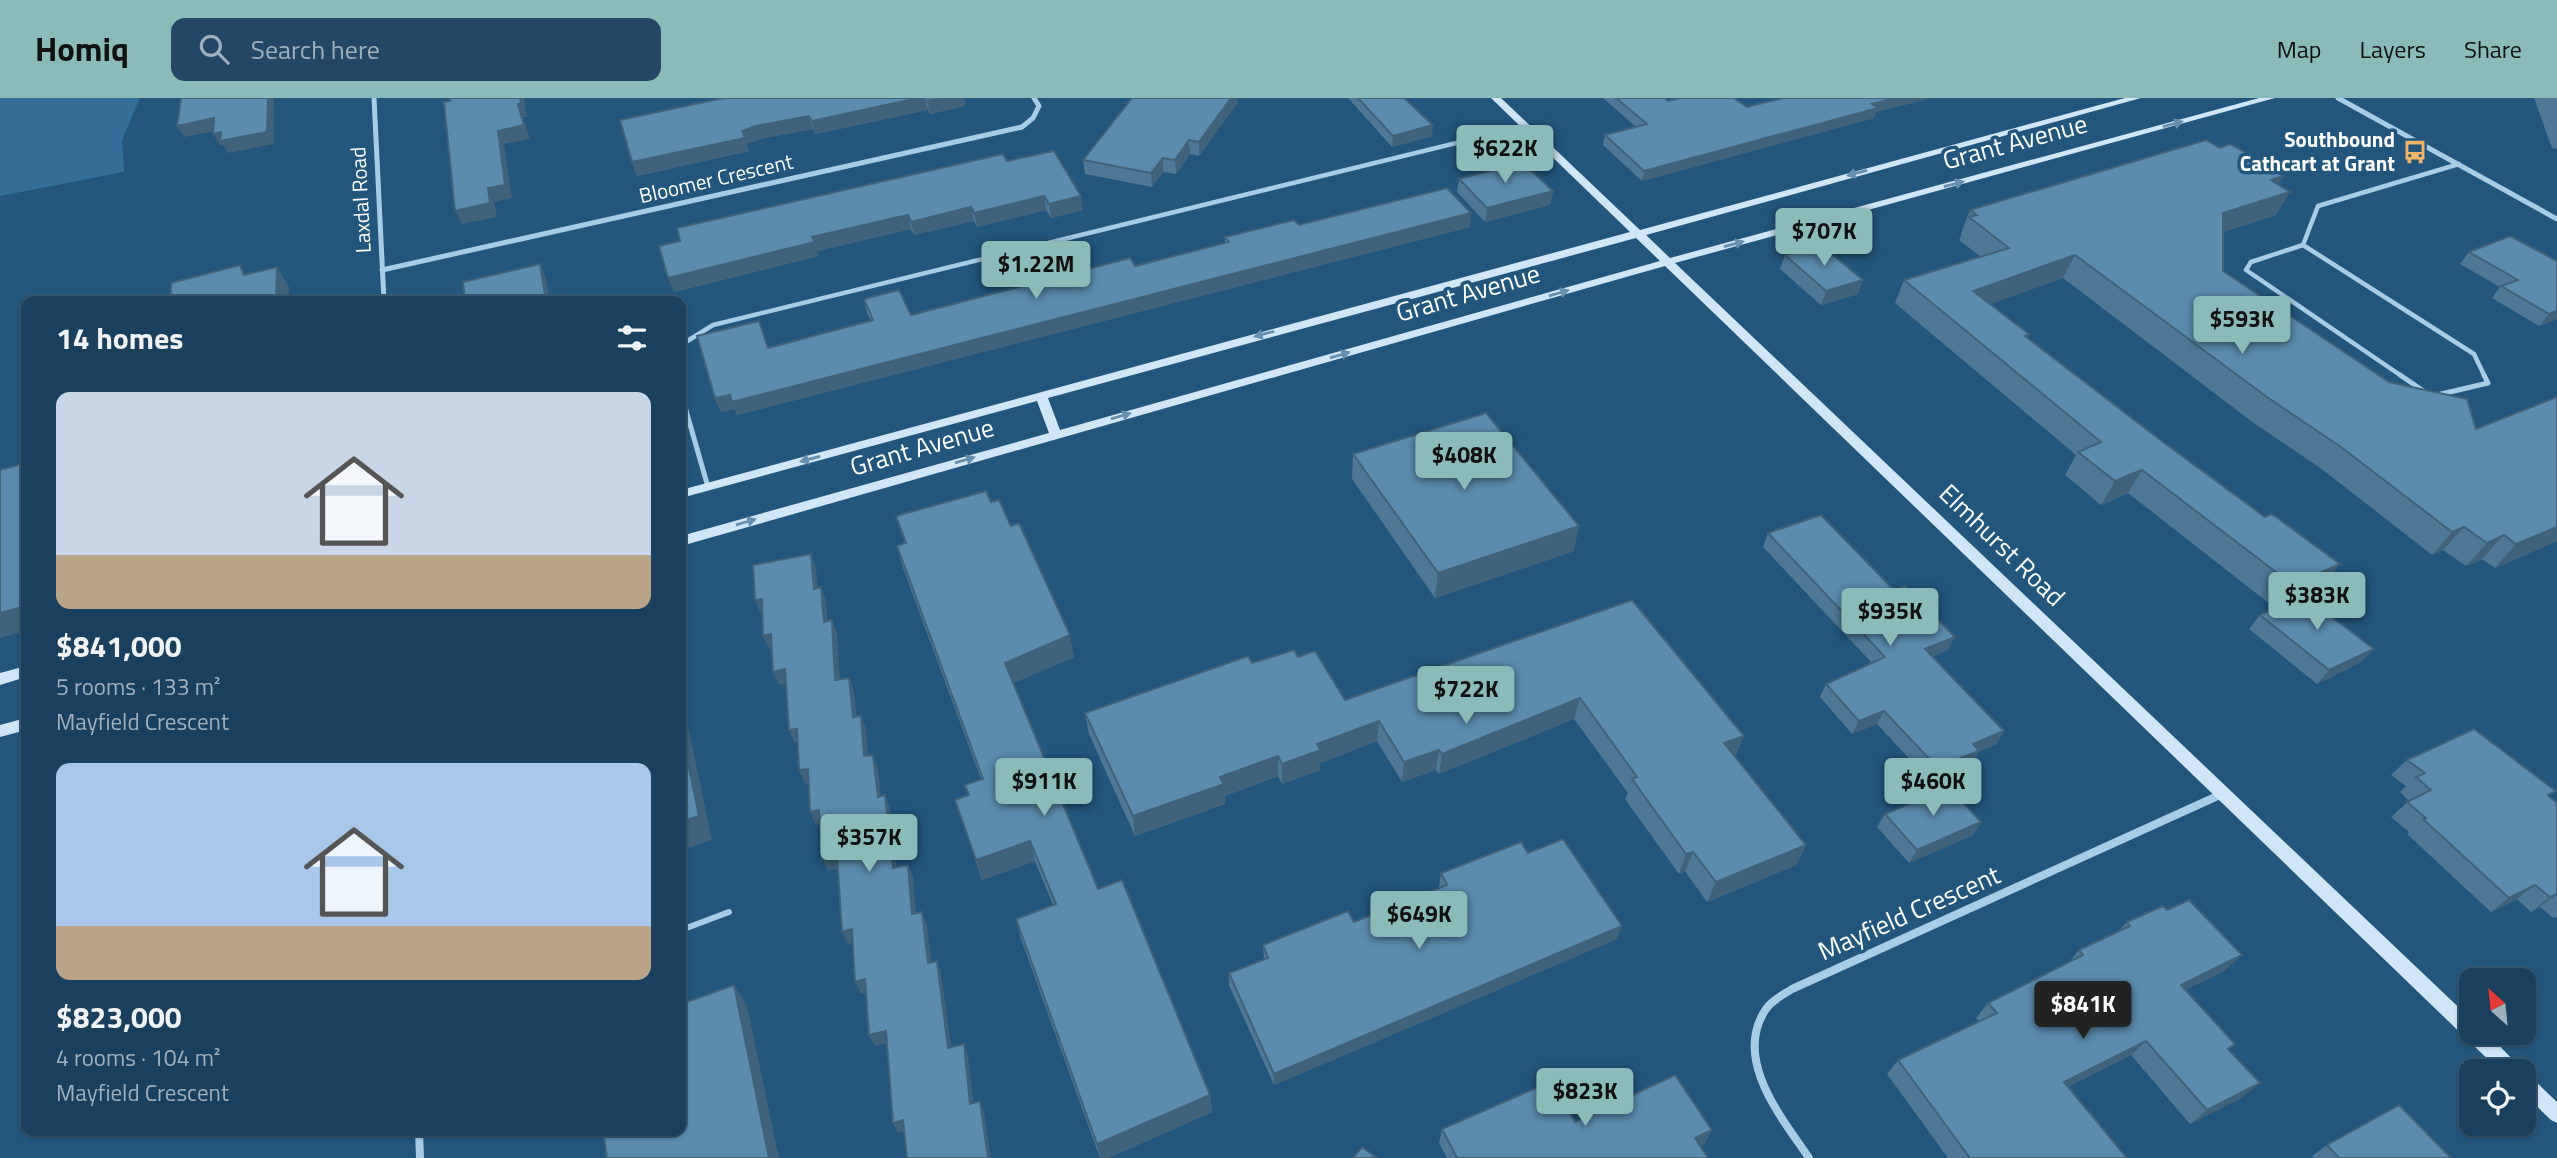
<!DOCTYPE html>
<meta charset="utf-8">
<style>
:root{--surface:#1a405e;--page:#234764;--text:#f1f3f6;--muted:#9fafbc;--line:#385973;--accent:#8bbbb9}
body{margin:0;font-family:"Titillium Web",sans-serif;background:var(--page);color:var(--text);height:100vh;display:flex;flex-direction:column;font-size:26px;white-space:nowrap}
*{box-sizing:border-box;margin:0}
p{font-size:23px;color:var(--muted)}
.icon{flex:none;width:38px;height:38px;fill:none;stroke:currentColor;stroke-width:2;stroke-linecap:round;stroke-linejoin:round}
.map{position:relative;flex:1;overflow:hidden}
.side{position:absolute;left:21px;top:198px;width:665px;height:840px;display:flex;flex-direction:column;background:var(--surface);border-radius:14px;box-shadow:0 2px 5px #0004,0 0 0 2px var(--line)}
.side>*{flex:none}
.needle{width:46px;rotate:333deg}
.fabs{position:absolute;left:2459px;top:870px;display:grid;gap:14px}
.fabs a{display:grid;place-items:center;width:77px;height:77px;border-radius:14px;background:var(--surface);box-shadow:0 2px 5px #0004,0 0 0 2px var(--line);font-size:35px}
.price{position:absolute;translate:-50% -60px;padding:0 16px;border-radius:7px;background:var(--accent);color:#111;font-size:23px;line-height:46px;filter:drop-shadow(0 2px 4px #0008)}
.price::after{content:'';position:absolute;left:50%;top:42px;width:21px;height:16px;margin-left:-10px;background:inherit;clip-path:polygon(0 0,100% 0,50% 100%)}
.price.active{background:#222;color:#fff}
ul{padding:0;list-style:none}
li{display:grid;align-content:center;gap:14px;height:371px;padding:0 35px}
li span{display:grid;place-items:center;height:217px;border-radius:14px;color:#555}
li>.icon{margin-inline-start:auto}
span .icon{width:126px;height:126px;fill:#fffc;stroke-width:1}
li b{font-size:30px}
h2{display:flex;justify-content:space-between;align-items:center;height:84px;padding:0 35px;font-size:30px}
header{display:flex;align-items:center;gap:42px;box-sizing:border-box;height:98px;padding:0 35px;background:var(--accent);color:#111}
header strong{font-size:33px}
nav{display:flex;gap:38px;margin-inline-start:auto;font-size:24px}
.search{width:490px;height:63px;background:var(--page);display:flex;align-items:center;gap:18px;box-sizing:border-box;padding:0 24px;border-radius:14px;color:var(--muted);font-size:26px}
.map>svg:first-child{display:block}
.green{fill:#336f99}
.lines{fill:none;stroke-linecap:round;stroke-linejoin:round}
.lane-far2{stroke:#a7cce6;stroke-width:4.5}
.lane-far1{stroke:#a7cce6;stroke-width:5}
.lane{stroke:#a7cce6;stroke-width:6}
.street-far1{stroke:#a7cce6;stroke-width:5}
.street{stroke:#a7cce6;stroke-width:8}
.secondary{fill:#d0e5f5;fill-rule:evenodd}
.wall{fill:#4e7896}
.shaded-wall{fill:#40627a}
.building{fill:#5b8cae;stroke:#40627a;stroke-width:2}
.oneway{fill:#688fad}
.labels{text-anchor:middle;stroke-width:7;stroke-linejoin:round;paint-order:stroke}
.far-poi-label{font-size:21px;font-weight:bold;fill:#fff;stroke:#22567d;text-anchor:end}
.far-street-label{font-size:21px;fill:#fff;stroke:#22567d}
.street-label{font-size:26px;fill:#fff;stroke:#22567d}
</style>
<header>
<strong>Homiq</strong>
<div class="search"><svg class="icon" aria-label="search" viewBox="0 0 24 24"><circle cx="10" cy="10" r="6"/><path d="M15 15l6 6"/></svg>Search here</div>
<nav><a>Map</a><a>Layers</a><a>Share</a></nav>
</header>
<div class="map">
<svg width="2557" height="1060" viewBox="0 0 2557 1060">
<rect width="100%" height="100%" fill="#22567d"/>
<!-- green -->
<polygon class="green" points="0,0 140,0 122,42 124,74 0,98"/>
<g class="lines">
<!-- lane-far2 -->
<g class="lane-far2">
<polyline points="2459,66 2318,108 2303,147 2474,256 2485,279"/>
<polyline points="2303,147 2251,164 2246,172 2403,279"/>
<polyline points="681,247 713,227 1526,28"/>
</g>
<!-- lane-far1 -->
<g class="lane-far1">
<polyline points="2400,277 2425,294"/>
<polyline points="681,295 708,389"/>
<polyline points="2437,297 2488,285 2484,277"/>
</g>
<!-- lane -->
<polyline class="lane" points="681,832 729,814"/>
<!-- street-far1 -->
<g class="street-far1">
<polyline points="374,0 384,203"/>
<polyline points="2338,0 2557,121"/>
<polyline points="382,172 1022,29 1033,20 1039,8 1034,0"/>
</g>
<!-- street -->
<g class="street">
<polyline points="419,1032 420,1060"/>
<path d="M1809,1060c-27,-40 -77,-99 -43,-149 6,-9 17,-14 26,-20l430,-195"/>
</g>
<!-- secondary -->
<g class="secondary">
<path d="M1491,0h10l139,132 485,-132h16l-495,137 24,23 589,-160h16l-600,165 796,756v13h15l32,33 3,6h-21l-835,-805 -984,280v-10l368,-103 -12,-32 -356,97v-8l949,-258zM1636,140l24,23 -600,169 -12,-32z"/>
<polygon points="26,568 26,579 0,587 0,575"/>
<polygon points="26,620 26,632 0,639 0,627"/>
<polygon points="2524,975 2530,978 2557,1004 2557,1025 2551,1022 2524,996"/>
</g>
</g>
<!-- wall -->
<g class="wall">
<polygon points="714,0 964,0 965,8 930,16 928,12 815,36 813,31 760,41 746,46 749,53 637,78 632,64 718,1"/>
<polygon points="1132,0 1238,0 1238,4 1199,58 1190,56 1176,76 1163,74 1152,89 1085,76 1083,62"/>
<polygon points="1348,0 1404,0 1432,38 1392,49"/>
<polygon points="1603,0 1665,0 1668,3 1747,9 1783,0 1931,0 1876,14 1874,20 1642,83 1603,47 1605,37 1636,29"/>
<polygon points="2534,0 2557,0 2557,51 2552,50"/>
<polygon points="1007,63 1083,112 1051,120 1046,112 977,129 974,123 914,137 911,131 817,153 818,158 674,194"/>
<polygon points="2283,78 2278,86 2276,117 2223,134 2223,173 2389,284 2476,331 2557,443 2495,470 2482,461 2466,468 2443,452 2432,457 2323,372 2251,323 2063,180 1990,206 2029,236 2027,240 2321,489 2275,510 2128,395 2101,407 2065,377 2076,357 1895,205 1904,182 1981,159 1959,142 1962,136 1961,135 1970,112"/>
<polygon points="1459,81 1553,93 1550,107 1485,124 1457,94"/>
<polygon points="1299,127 1470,129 737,317 735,311 721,314 715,300 768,250 871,223 867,215 864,201 911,217 1135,168 1225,145 1225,139"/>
<polygon points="2510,138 2557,221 2539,228 2492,200 2500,189 2460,166 2469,154"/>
<polygon points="1785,157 1863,182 1858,196 1821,207 1780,171"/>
<polygon points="1353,356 1574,453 1435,500 1352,381"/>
<polygon points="991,404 1011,428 1074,559 1013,585 1098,791 1210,997 1212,1014 1108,1060 1100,1060 1021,841 1016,821 1053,807 1035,763 982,782 955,702 969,697 981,681 903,470 897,448 905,446 896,418"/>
<polygon points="1768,435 1948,552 1932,559 2004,633 1996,646 1979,653 1971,666 1929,682 1877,626 1852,636 1820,599 1826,586 1872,565 1763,449"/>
<polygon points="1632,502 1735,659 1806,747 1796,767 1707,804 1685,773 1679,776 1625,701 1628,695 1574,621 1439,676 1436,672 1402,684 1377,643 1320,665 1320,672 1282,686 1278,678 1225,698 1225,706 1135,738 1089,636 1085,615 1252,565 1298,559 1345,602"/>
<polygon points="2260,517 2361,564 2317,586 2249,531"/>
<polygon points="2407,662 2549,699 2557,705 2557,819 2553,820 2540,809 2531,814 2517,801 2491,814 2407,736 2409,734 2391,719 2409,703 2400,694 2406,688 2391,677"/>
<polygon points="1885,716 1981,724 1973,737 1909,765 1877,729"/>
<polygon points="1528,755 1617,841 1274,987 1229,887 1229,875 1264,862 1263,847 1354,824 1440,790 1439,788 1441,775"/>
<polygon points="2127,824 2226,872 2185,892 2229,952 2243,999 2190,1026 2131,957 2068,989 2127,1060 1948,1060 1887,976 1898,962 1980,924 1976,920 1988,905 2068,865 2079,852 2118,834"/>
<polygon points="1575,1024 1712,1032 1704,1046 1700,1048 1708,1060 1447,1060 1439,1045 1442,1031"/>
<polygon points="2327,1047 2451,1060 2314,1060 2312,1058"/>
</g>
<!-- shaded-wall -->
<g class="shaded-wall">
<polygon points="268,0 274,0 274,46 228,55 223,47 220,47 213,36"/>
<polygon points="520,0 524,0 527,19 523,19 530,41 504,46 512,100 494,104 497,119 462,126 455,113 488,90 498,33 518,6"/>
<polygon points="918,0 925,0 928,12 815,36 812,23"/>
<polygon points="938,0 964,0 965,8 930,16 927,2"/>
<polygon points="1231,0 1238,0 1238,4 1199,58 1199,44"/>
<polygon points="1895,0 1931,0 1876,14 1874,20 1642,83 1644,73"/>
<polygon points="809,18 813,31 760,41 746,46 749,53 637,78 632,64 756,28"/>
<polygon points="214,20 222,32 184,39 177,28"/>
<polygon points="1433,27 1432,38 1392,49 1393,38"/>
<polygon points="1189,42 1190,56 1176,76 1175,62"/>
<polygon points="1163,60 1163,74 1152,89 1151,75"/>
<polygon points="2283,78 2269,100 2290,94 2276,117 2210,138 2223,115 2271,82"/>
<polygon points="1553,93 1550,107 1485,124 1487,110"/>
<polygon points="1044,98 1046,112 977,129 974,115"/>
<polygon points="1081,98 1083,112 1051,120 1049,106"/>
<polygon points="971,109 974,123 914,137 911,124"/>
<polygon points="1471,115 1470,129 737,317 735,311 721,314 715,300"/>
<polygon points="908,117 911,131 817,153 818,158 674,194 668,180 812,139"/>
<polygon points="2075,157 2063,180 1963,216 1973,193"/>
<polygon points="540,166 546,180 550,203 546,203"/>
<polygon points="277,169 289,189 289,203 276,203"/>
<polygon points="1863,182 1858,196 1821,207 1826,193"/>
<polygon points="2557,213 2557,221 2539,228 2549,216"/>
<polygon points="2142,372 2128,395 2101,407 2115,383"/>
<polygon points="1579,428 1574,453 1435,500 1438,475"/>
<polygon points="2464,429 2443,452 2432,457 2452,434"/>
<polygon points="2557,429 2557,443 2495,470 2516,446"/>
<polygon points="2504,437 2482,461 2466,468 2487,445"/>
<polygon points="811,456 816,470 819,505 814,491"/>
<polygon points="2340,466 2321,489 2275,510 2293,487"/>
<polygon points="821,489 826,503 829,538 824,524"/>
<polygon points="762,501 768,515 761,516 755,502"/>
<polygon points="26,508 26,533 0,540 0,515"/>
<polygon points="832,522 837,536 841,596 835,582"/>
<polygon points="771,536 776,549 769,551 763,538"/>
<polygon points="1070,537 1074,559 1009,587 1005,565"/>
<polygon points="1955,539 1948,552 1918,564 1925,551"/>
<polygon points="2374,551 2361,564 2317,586 2329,572"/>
<polygon points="785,571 790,585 779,587 773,574"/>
<polygon points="849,580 854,593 858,632 853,619"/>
<polygon points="681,595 712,742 681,752"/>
<polygon points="1580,600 1574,621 1439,676 1442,656"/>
<polygon points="1884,613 1877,626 1852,636 1859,623"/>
<polygon points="861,618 866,631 869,672 864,658"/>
<polygon points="1379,623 1377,643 1320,665 1320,672 1282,686 1282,666 1317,646"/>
<polygon points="797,631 803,644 794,645 789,632"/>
<polygon points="2004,633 1996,646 1979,653 1971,666 1929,682 1937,669 1973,646"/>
<polygon points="1744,638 1736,658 1716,666 1724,645"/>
<polygon points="1439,652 1436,672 1402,684 1404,664"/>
<polygon points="873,657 878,670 882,712 878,699"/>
<polygon points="1278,658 1278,678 1225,698 1225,706 1135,738 1133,718 1220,679"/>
<polygon points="808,671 814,684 805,686 799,672"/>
<polygon points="885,697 890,710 898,783 893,770"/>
<polygon points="819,712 825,725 816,727 810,714"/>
<polygon points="1981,724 1973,737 1909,765 1917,752"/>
<polygon points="1030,743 1035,763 982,782 976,762"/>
<polygon points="1806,747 1796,767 1707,804 1716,784"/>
<polygon points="1693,754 1685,773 1679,776 1686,756"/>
<polygon points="837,757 842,769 828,773 822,760"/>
<polygon points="908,767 913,779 917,829 912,816"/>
<polygon points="2535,787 2517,801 2491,814 2509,800"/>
<polygon points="2557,796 2540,809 2531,814 2550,799"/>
<polygon points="922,814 927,827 933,877 928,865"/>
<polygon points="1622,828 1617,841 1274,987 1274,976"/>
<polygon points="852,831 857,843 848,846 842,834"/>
<polygon points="2242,857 2226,872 2165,902 2181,887"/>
<polygon points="937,863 941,875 953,962 948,950"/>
<polygon points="865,881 870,893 861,896 855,884"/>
<polygon points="734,887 747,908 779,1060 769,1060"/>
<polygon points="886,933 891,944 875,948 869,937"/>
<polygon points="2146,943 2131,957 2050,998 2064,984"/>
<polygon points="964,946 968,958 975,1017 970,1006"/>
<polygon points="2260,985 2243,999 2190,1026 2207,1012"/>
<polygon points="1210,997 1212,1014 1108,1060 1100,1060 1097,1046"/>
<polygon points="980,1003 984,1014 991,1060 988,1060"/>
<polygon points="903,1022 909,1033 898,1035 893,1025"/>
<polygon points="1712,1032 1704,1046 1688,1054 1695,1040"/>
</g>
<!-- building -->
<g class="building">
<polygon points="181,0 268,0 267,34 220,43 221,34 213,36 214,20 177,28"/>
<polygon points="450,0 520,0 521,5 518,6 524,27 498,33 505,87 488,90 490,105 455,113 444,4 450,3"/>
<polygon points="723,0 918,0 812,23 809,18 756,28 742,33 745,40 632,64 620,22"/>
<polygon points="1132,0 1231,0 1199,44 1189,42 1175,62 1163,60 1151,75 1083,62"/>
<polygon points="1358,0 1404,0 1433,27 1393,38"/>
<polygon points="1616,0 1665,0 1668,3 1679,0 1734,0 1747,9 1783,0 1895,0 1872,6 1878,10 1644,73 1605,37 1647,26"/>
<polygon points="2206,42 2220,50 2230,46 2243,53 2283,78 2271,82 2290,94 2223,115 2223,173 2389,284 2467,301 2476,331 2557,299 2557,429 2516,446 2504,437 2487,445 2464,429 2452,434 2341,349 2267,299 2075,157 1973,193 2029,236 2025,238 2159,341 2265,419 2272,416 2340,466 2293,487 2142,372 2115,383 2078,354 2101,344 1904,182 2009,150 1969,119 1977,117 1970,112"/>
<polygon points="1054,53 1081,98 1049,106 1044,98 974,115 971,109 911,124 908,117 812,139 815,144 668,180 659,148 680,143 677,130 1003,56 1007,63"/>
<polygon points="1522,64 1553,93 1487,110 1459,81"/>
<polygon points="1447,90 1471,115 732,304 730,297 715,300 697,238 759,223 768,250 873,222 864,201 899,192 911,217 1130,160 1135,168 1229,144 1225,139 1294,122 1299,127"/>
<polygon points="2510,138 2557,163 2557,213 2549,216 2501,188 2518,182 2469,154"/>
<polygon points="1821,147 1863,182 1826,193 1785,157"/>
<polygon points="540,166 546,203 465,203 463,184"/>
<polygon points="240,167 244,177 277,169 276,203 171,203 171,185"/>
<polygon points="1486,315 1579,428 1438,475 1353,356"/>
<polygon points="26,365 26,508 0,515 0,372"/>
<polygon points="986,393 991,404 999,402 1011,428 1019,425 1070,537 1005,565 1098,791 1122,782 1210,997 1097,1046 1016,821 1056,806 1030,743 976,762 955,702 969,697 965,687 983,681 897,448 906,445 896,418"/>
<polygon points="1821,417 1894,492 1905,488 1955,539 1925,551 2004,633 1973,646 1979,653 1937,669 1884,613 1859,623 1826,586 1885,559 1768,435"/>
<polygon points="811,456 814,491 821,489 824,524 832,522 835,582 849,580 853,619 861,618 864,658 873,657 878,699 885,697 893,770 908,767 912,816 922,814 928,865 937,863 948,950 964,946 970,1006 980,1003 988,1060 907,1060 903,1022 893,1025 886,933 869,937 865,881 855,884 852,831 842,834 837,757 822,760 819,712 810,714 808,671 799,672 797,631 789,632 785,571 773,574 771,536 763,538 762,501 755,502 753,467"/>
<polygon points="2303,497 2374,551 2329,572 2260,517"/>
<polygon points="1632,502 1744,638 1724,645 1806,747 1716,784 1693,754 1686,756 1632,681 1637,679 1580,600 1442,656 1439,652 1404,664 1379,623 1317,646 1321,652 1282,666 1278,658 1220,679 1224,686 1133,718 1085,615 1248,558 1252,565 1294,552 1298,559 1315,553 1345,602"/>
<polygon points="681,631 699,718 681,724"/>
<polygon points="2474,631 2556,693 2548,697 2557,705 2557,796 2550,799 2535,787 2509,800 2423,721 2426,720 2407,704 2431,692 2416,679 2425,675 2407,662"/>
<polygon points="1949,689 1981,724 1917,752 1885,716"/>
<polygon points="1563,741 1622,828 1274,976 1229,875 1268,860 1263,847 1348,813 1354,824 1447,787 1441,775 1521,744 1528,755"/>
<polygon points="2189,802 2242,857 2181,887 2235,946 2228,951 2260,985 2207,1012 2146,943 2064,984 2127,1060 1970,1060 1898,962 1997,915 1988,905 2083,857 2079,852 2130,828 2127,824 2163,808 2167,812"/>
<polygon points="734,887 769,1060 607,1060 603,1032 681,1032 681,906"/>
<polygon points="1675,977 1712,1032 1695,1040 1708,1060 1457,1060 1442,1031 1552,983 1575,1024"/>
<polygon points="2399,1007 2451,1060 2339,1060 2327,1047"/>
<polygon points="1362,1049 1377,1060 1353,1060"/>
</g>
<!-- one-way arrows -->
<defs><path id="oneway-solid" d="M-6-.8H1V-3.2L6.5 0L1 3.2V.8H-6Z" transform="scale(1.75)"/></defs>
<g class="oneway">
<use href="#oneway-solid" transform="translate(2173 26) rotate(-15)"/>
<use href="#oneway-solid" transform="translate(1857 75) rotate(165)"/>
<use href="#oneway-solid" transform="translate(1954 86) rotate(-15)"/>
<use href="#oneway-solid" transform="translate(1734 146) rotate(-15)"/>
<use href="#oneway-solid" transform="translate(1559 195) rotate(-16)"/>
<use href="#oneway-solid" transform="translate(1264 236) rotate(165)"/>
<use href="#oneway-solid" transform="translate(1340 257) rotate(-16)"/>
<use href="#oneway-solid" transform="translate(1121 318) rotate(-16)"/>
<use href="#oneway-solid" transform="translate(810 361) rotate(165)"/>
<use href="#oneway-solid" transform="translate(965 362) rotate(-16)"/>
<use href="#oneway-solid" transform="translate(746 424) rotate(-16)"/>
</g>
<!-- icons -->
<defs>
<g id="bus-bare" transform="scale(1.89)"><path d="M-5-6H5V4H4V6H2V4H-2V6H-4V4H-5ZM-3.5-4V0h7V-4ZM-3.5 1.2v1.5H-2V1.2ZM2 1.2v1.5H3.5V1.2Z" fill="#f1b769" stroke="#22567d" stroke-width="2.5" paint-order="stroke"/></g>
</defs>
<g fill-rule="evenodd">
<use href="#bus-bare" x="2415" y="54"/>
</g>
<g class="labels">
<!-- far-poi labels -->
<g class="far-poi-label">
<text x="2395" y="49">Southbound<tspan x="2395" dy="24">Cathcart at Grant</tspan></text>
</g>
<!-- far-street labels -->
<g class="far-street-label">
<text transform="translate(716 81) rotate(-13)" y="7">Bloomer Crescent</text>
<text transform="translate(361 102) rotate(-93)" y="7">Laxdal Road</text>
</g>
<!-- street labels -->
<g class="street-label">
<text transform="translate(2015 44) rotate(-15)" y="9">Grant Avenue</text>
<text transform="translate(1468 195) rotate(-16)" y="9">Grant Avenue</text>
<text transform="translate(922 349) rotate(-16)" y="9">Grant Avenue</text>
<text transform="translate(2002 447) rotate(44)" y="9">Elmhurst Road</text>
<text transform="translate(1909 815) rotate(-24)" y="9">Mayfield Crescent</text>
</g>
</g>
</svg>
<div class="fabs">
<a><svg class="needle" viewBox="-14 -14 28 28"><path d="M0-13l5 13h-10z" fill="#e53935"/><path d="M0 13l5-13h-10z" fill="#9fafbc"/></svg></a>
<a><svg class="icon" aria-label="locate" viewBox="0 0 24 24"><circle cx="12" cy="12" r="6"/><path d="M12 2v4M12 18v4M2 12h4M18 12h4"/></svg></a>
</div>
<b class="price" style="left:1505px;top:87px">$622K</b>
<b class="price" style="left:1824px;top:170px">$707K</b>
<b class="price" style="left:1036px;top:203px">$1.22M</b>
<b class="price" style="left:2242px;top:258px">$593K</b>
<b class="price" style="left:1464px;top:394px">$408K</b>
<b class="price" style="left:2317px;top:534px">$383K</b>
<b class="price" style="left:1890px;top:550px">$935K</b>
<b class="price" style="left:1466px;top:628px">$722K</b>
<b class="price" style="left:1044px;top:720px">$911K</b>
<b class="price" style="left:1933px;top:720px">$460K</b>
<b class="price" style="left:869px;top:776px">$357K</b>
<b class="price" style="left:1419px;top:853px">$649K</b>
<b class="price active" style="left:2083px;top:943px">$841K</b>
<b class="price" style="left:1585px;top:1030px">$823K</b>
<section class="side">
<h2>14 homes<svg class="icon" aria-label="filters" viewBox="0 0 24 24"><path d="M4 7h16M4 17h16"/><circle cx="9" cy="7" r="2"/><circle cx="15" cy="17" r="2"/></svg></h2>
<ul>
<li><span style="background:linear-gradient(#c9d6e8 75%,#b9a48a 0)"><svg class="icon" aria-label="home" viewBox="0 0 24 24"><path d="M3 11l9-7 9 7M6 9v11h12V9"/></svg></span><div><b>$841,000</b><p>5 rooms · 133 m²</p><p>Mayfield Crescent</p></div></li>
<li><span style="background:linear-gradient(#a9c7e8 75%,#b9a48a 0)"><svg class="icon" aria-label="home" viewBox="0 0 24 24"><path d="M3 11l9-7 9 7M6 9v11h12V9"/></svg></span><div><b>$823,000</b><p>4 rooms · 104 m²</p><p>Mayfield Crescent</p></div></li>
</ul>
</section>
</div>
